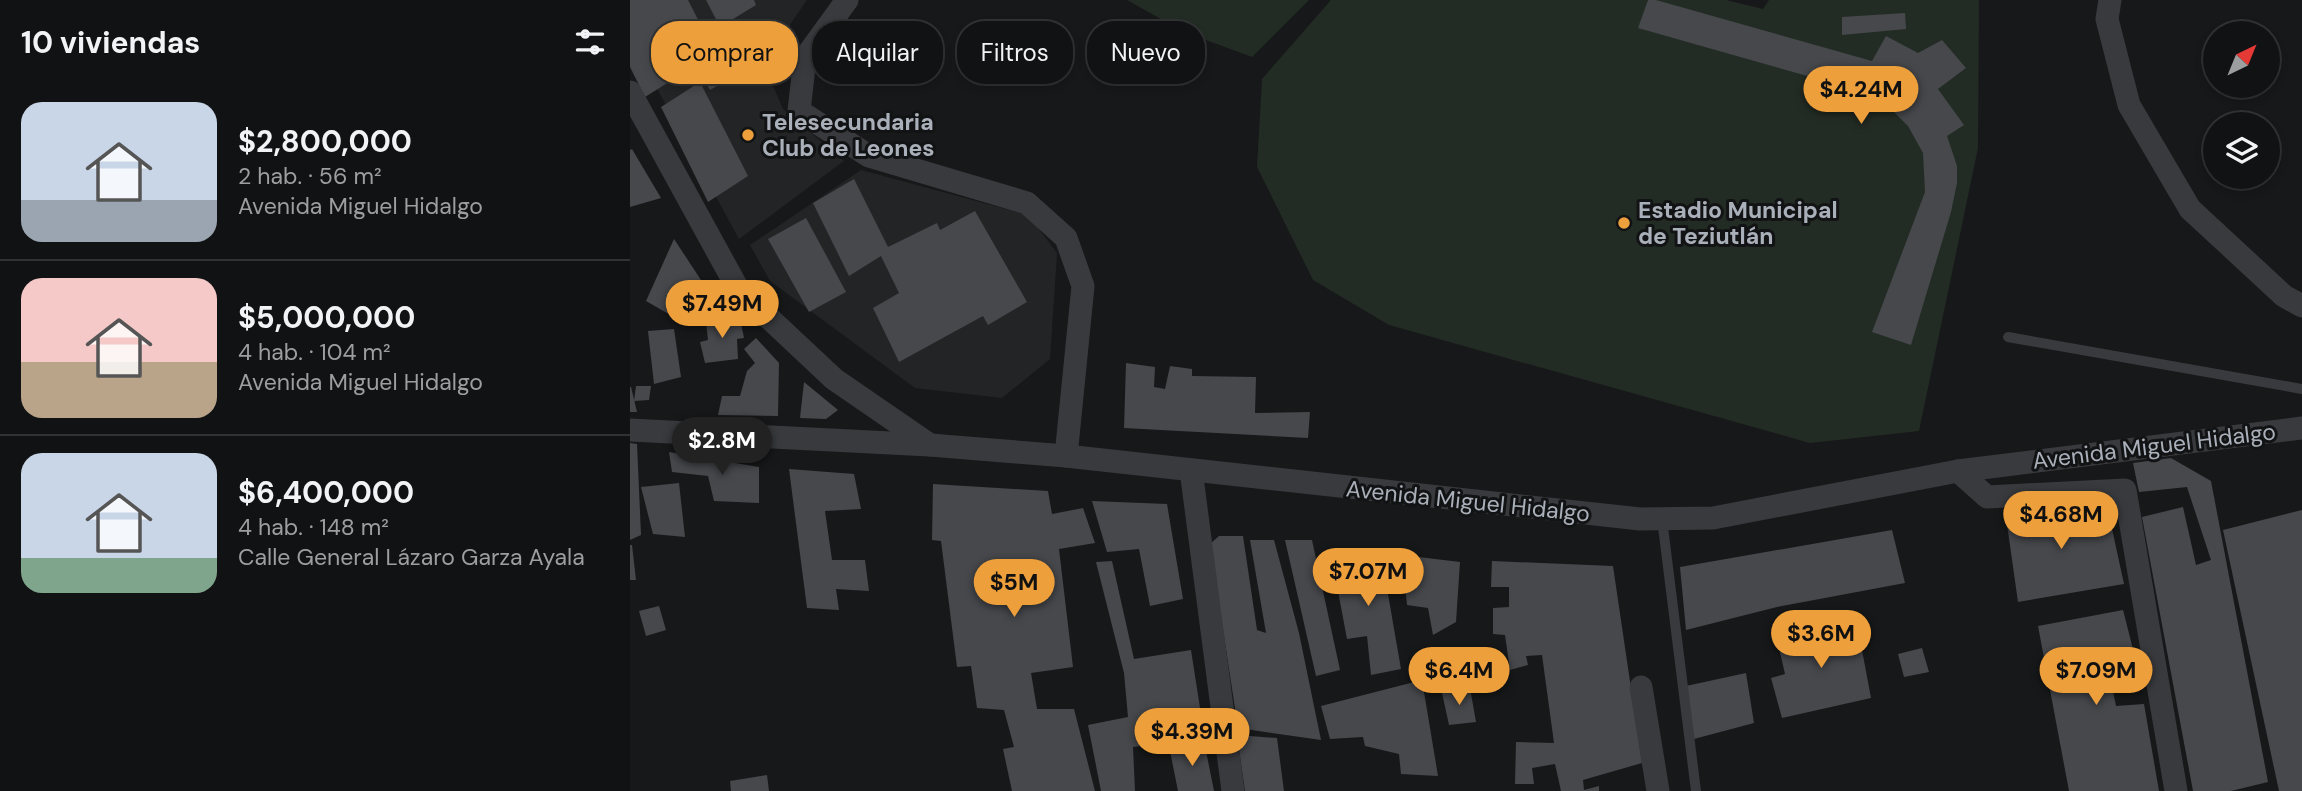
<!DOCTYPE html>
<html lang="es">
<meta charset="utf-8">
<style>
:root{--surface:#111213;--page:#1a1b1c;--text:#f1f3f6;--muted:#9c9ea0;--line:#303233;--accent:#ed9f3c}
body{margin:0;font-family:"DM Sans",sans-serif;background:var(--page);color:var(--text);height:100vh;display:flex;flex-direction:column;font-size:26px;white-space:nowrap}
*{box-sizing:border-box;margin:0}
p{font-size:23px;color:var(--muted)}
.icon{flex:none;width:38px;height:38px;fill:none;stroke:currentColor;stroke-width:2;stroke-linecap:round;stroke-linejoin:round}
.map{position:relative;flex:1;overflow:hidden}
.drawer{display:flex;flex-direction:column;background:var(--surface);width:630px}
.drawer>*{flex:none}
.hud{position:absolute;left:21px;top:21px;width:665px;height:63px;display:flex;gap:14px}
.needle{width:46px;rotate:43deg}
.buttons{position:absolute;left:1573px;top:21px;display:grid;gap:14px}
.buttons a{display:grid;place-items:center;width:77px;height:77px;border-radius:50%;background:var(--surface);box-shadow:0 4px 10px #0003,0 0 0 2px var(--line);font-size:35px}
.price{position:absolute;translate:-50% -60px;padding:0 16px;border-radius:24px;background:var(--accent);color:#111;font-size:23px;line-height:46px;filter:drop-shadow(0 2px 4px #0008)}
.price::after{content:'';position:absolute;left:50%;top:42px;width:21px;height:16px;margin-left:-10px;background:inherit;clip-path:polygon(0 0,100% 0,50% 100%)}
.price.current{background:#222;color:#fff}
ul{padding:0;list-style:none}
li{display:flex;align-items:center;gap:21px;height:175px;padding:0 21px}
li+li{border-top:2px solid var(--line)}
li span{display:grid;place-items:center;flex:none;width:196px;height:140px;border-radius:21px;color:#555}
li>.icon{margin-inline-start:auto}
span .icon{width:84px;height:84px;fill:#fffc;stroke-width:1}
li b{font-size:30px}
h2{display:flex;justify-content:space-between;align-items:center;height:84px;padding:0 21px;font-size:30px}
.chip{padding:0 24px;border-radius:28px;background:var(--surface);box-shadow:0 4px 10px #0003,0 0 0 2px var(--line);font-size:24px;line-height:63px}
.chip.current{background:var(--accent);color:#111}
main{display:flex;flex:1;min-height:0}
.map>svg:first-child{display:block}
.built{fill:#232426}
.green{fill:#232c24}
.building{fill:#46484c}
.lines{fill:none;stroke-linecap:round;stroke-linejoin:round}
.lane{stroke:#393a3e;stroke-width:10}
.street{stroke:#393a3e;stroke-width:23}
.poi-dot{fill:#ed9f3c;stroke:#121314;stroke-width:2.5}
.labels{text-anchor:middle;stroke-width:6;stroke-linejoin:round;paint-order:stroke}
.poi-label{font-size:23px;font-weight:bold;fill:#aab0b9;stroke:#121314;text-anchor:start}
.street-label{font-size:23px;fill:#aab0b9;stroke:#121314}
</style>
<main>
<section class="drawer">
<h2>10 viviendas<svg class="icon" aria-label="filters" viewBox="0 0 24 24"><path d="M4 7h16M4 17h16"/><circle cx="9" cy="7" r="2"/><circle cx="15" cy="17" r="2"/></svg></h2>
<ul>
<li><span style="background:linear-gradient(#c9d6e8 70%,#9aa5b1 0)"><svg class="icon" aria-label="home" viewBox="0 0 24 24"><path d="M3 11l9-7 9 7M6 9v11h12V9"/></svg></span><div><b>$2,800,000</b><p>2 hab. · 56 m²</p><p>Avenida Miguel Hidalgo</p></div></li>
<li><span style="background:linear-gradient(#f6c9c9 60%,#b9a48a 0)"><svg class="icon" aria-label="home" viewBox="0 0 24 24"><path d="M3 11l9-7 9 7M6 9v11h12V9"/></svg></span><div><b>$5,000,000</b><p>4 hab. · 104 m²</p><p>Avenida Miguel Hidalgo</p></div></li>
<li><span style="background:linear-gradient(#c9d6e8 75%,#7fa58c 0)"><svg class="icon" aria-label="home" viewBox="0 0 24 24"><path d="M3 11l9-7 9 7M6 9v11h12V9"/></svg></span><div><b>$6,400,000</b><p>4 hab. · 148 m²</p><p>Calle General Lázaro Garza Ayala</p></div></li>
</ul>
</section>
<div class="map">
<svg width="1672" height="791" viewBox="0 0 1672 791">
<rect width="100%" height="100%" fill="#171819"/>
<!-- built -->
<g class="built">
<polygon points="0,0 177,0 161,23 141,81 153,109 214,161 109,239 0,39"/>
<polygon points="231,170 398,215 427,253 420,359 372,398 285,388 140,281 120,245"/>
</g>
<!-- green -->
<g class="green">
<polygon points="497,0 679,0 622,57 554,32"/>
<polygon points="701,0 1096,0 1133,9 1139,0 1349,0 1348,148 1289,431 1180,443 759,325 683,280 627,167 632,79"/>
</g>
<!-- building -->
<g class="building">
<polygon points="0,0 58,0 85,53 15,97 0,67"/>
<polygon points="76,0 124,0 126,5 90,27"/>
<polygon points="1018,0 1026,0 1242,61 1256,36 1288,53 1312,40 1336,68 1308,89 1334,125 1317,136 1327,166 1327,183 1321,212 1281,345 1242,332 1295,192 1293,153 1278,126 1248,96 1008,28"/>
<polygon points="1275,13 1276,29 1212,35 1212,17"/>
<polygon points="104,50 115,70 80,90 69,70"/>
<polygon points="70,82 118,176 78,202 31,107"/>
<polygon points="2,149 31,198 0,207 0,150"/>
<polygon points="224,179 258,247 307,223 310,230 345,211 397,302 358,325 353,316 269,362 243,308 269,293 251,256 219,276 183,203"/>
<polygon points="176,218 216,292 179,312 138,239"/>
<polygon points="44,239 71,280 49,320 16,301"/>
<polygon points="110,318 114,338 107,339 108,359 75,363 70,342 78,340 76,322"/>
<polygon points="44,329 51,377 24,384 18,331"/>
<polygon points="126,338 149,363 148,416 88,415 92,396 110,396 117,371 125,363 114,349"/>
<polygon points="496,363 525,367 524,387 535,389 540,366 562,369 562,376 626,377 625,413 680,412 678,438 494,428"/>
<polygon points="174,382 208,410 196,419 170,418"/>
<polygon points="6,386 21,386 19,400 4,401"/>
<polygon points="0,387 1,387 7,412 0,412"/>
<polygon points="0,443 7,444 11,535 0,540"/>
<polygon points="39,452 129,467 129,503 84,501 78,476 42,472"/>
<polygon points="1541,458 1581,481 1638,782 1601,791 1563,791 1512,517 1553,507 1566,565 1581,560 1557,487 1509,492 1503,463"/>
<polygon points="159,469 224,474 231,509 195,511 202,560 235,560 239,591 206,589 209,610 177,608"/>
<polygon points="49,483 55,537 23,534 11,487"/>
<polygon points="303,484 418,491 422,514 453,508 465,543 429,549 443,667 401,673 407,709 444,709 465,791 382,791 373,749 384,747 374,710 347,708 341,666 327,667 311,541 302,540"/>
<polygon points="462,501 537,504 553,599 520,606 509,549 477,552"/>
<polygon points="1374,503 1479,515 1494,584 1388,602"/>
<polygon points="1672,510 1672,791 1649,791 1593,530"/>
<polygon points="1262,530 1275,583 1147,607 1056,630 1050,567"/>
<polygon points="589,536 613,536 627,630 636,633 620,540 644,540 669,633 691,740 608,728 580,544"/>
<polygon points="655,540 682,540 710,670 686,676"/>
<polygon points="0,545 2,545 6,580 0,580"/>
<polygon points="750,548 771,669 741,675 737,636 717,639 704,570 713,559 728,559 728,549"/>
<polygon points="772,555 830,562 826,622 803,635 798,608 777,605"/>
<polygon points="482,561 504,659 561,650 573,727 530,727 531,744 503,747 505,791 471,791 458,725 498,717 494,673 466,562"/>
<polygon points="862,561 983,566 1012,763 953,780 954,790 969,786 969,791 931,791 925,764 902,768 904,784 885,784 886,742 924,743 912,655 896,656 898,665 880,670 875,635 863,634 863,608 879,607 879,587 861,587"/>
<polygon points="29,606 36,630 16,636 9,611"/>
<polygon points="1493,610 1505,657 1477,661 1486,706 1514,704 1529,791 1439,791 1408,626"/>
<polygon points="1226,618 1241,698 1152,718 1141,678 1155,674 1147,639"/>
<polygon points="1292,648 1299,672 1274,677 1268,654"/>
<polygon points="1116,673 1124,723 1064,739 1056,686"/>
<polygon points="792,680 808,776 771,774 769,754 735,746 733,737 700,739 691,706"/>
<polygon points="840,688 846,722 819,725 812,693"/>
<polygon points="607,735 647,738 654,791 615,791"/>
<polygon points="539,746 575,746 584,791 548,791"/>
<polygon points="137,775 139,791 101,791 100,781"/>
</g>
<g class="lines">
<!-- lane -->
<g class="lane">
<polyline points="1378,337 1672,389"/>
<polyline points="1032,519 1066,791"/>
</g>
<!-- street -->
<g class="street">
<polyline points="217,0 175,58 169,111 239,156 397,203 436,238 453,286 436,456"/>
<polyline points="1480,0 1477,19 1499,105 1560,209 1654,296 1672,306"/>
<polyline points="0,92 108,289 204,379 300,445"/>
<polyline points="0,430 300,445 436,456 1010,519 1083,518 1328,471 1672,428"/>
<polyline points="561,470 603,791"/>
<polyline points="1328,471 1357,497 1495,490 1546,791"/>
<polyline points="1011,687 1028,791"/>
</g>
</g>
<!-- markers -->
<g class="poi-dot">
<circle cx="118" cy="135" r="7"/>
<circle cx="994" cy="223" r="7"/>
</g>
<g class="labels">
<!-- poi labels -->
<g class="poi-label">
<text x="132" y="130">Telesecundaria<tspan x="132" dy="26">Club de Leones</tspan></text>
<text x="1008" y="218">Estadio Municipal<tspan x="1008" dy="26">de Teziutlán</tspan></text>
</g>
<!-- street labels -->
<g class="street-label">
<text transform="translate(1524 446) rotate(-7)" y="8">Avenida Miguel Hidalgo</text>
<text transform="translate(838 501) rotate(6)" y="8">Avenida Miguel Hidalgo</text>
</g>
</g>
</svg>
<div class="buttons">
<a><svg class="needle" viewBox="-14 -14 28 28"><path d="M0-13l5 13h-10z" fill="#e53935"/><path d="M0 13l5-13h-10z" fill="#9c9ea0"/></svg></a>
<a><svg class="icon" aria-label="layers" viewBox="0 0 24 24"><path d="M12 4l9 5-9 5-9-5zM3 14l9 5 9-5"/></svg></a>
</div>
<b class="price" style="left:1231px;top:126px">$4.24M</b>
<b class="price" style="left:92px;top:340px">$7.49M</b>
<b class="price current" style="left:92px;top:477px">$2.8M</b>
<b class="price" style="left:1431px;top:551px">$4.68M</b>
<b class="price" style="left:738px;top:608px">$7.07M</b>
<b class="price" style="left:384px;top:619px">$5M</b>
<b class="price" style="left:1191px;top:670px">$3.6M</b>
<b class="price" style="left:829px;top:707px">$6.4M</b>
<b class="price" style="left:1466px;top:707px">$7.09M</b>
<b class="price" style="left:562px;top:768px">$4.39M</b>
<div class="hud">
<a class="chip current">Comprar</a>
<a class="chip">Alquilar</a>
<a class="chip">Filtros</a>
<a class="chip">Nuevo</a>
</div>
</div>
</main>
